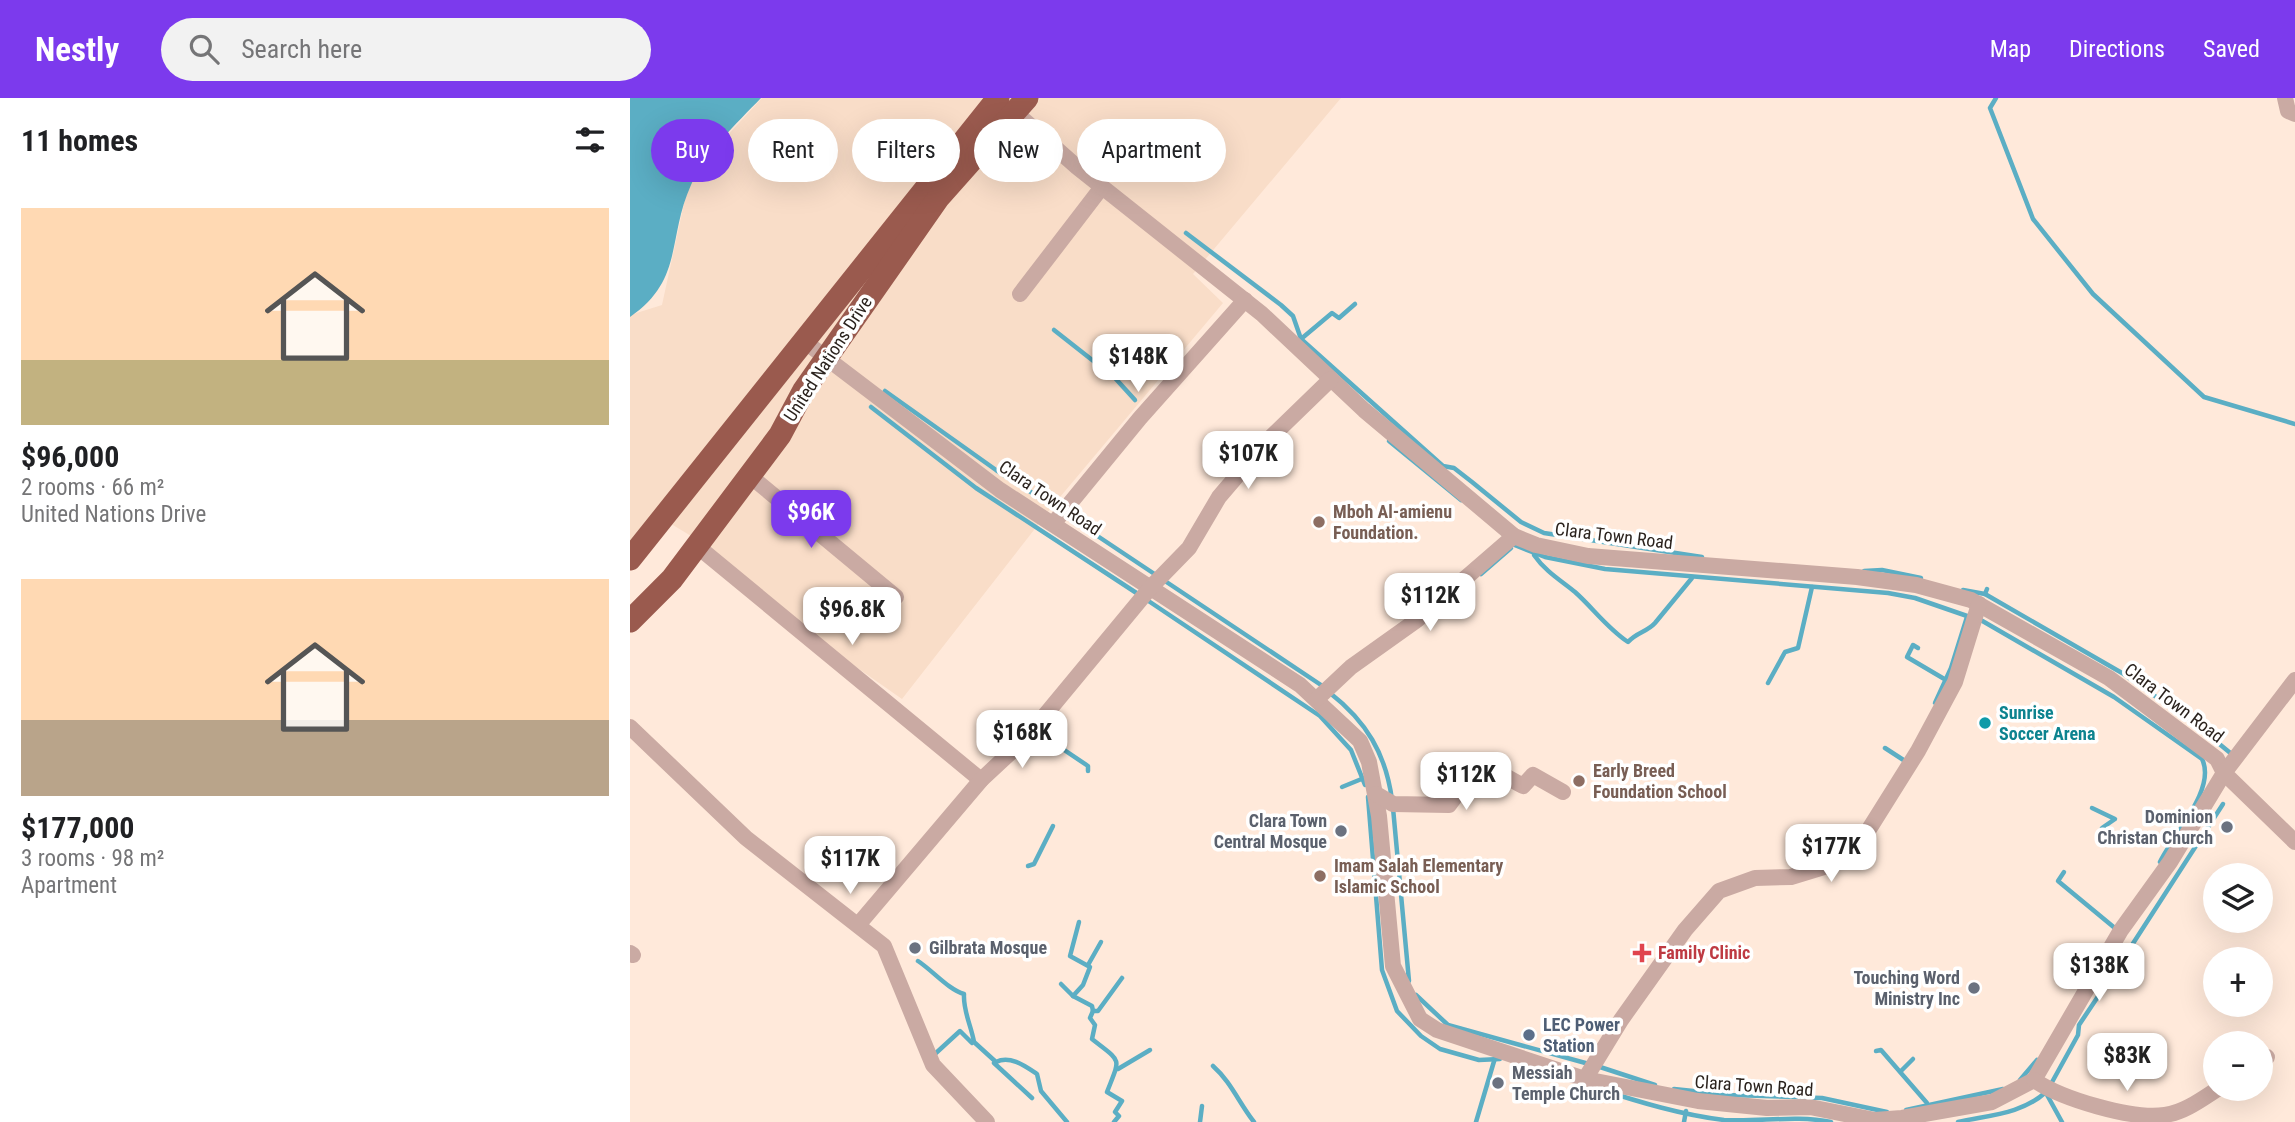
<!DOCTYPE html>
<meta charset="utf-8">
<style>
:root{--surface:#fff;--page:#f2f2f2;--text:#202124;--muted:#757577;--accent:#7c3aed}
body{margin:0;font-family:"Roboto Condensed",sans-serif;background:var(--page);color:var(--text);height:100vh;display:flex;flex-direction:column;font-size:26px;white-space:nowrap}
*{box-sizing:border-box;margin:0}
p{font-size:23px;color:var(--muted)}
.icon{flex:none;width:38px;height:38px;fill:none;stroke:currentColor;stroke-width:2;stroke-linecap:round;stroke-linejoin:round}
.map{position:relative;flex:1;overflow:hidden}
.sheet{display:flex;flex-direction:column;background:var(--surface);width:630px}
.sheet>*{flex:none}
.top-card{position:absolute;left:21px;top:21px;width:665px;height:63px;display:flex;gap:14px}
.fabs{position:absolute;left:1573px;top:765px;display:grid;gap:14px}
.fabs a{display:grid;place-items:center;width:70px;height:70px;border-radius:50%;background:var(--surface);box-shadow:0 7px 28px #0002;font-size:35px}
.price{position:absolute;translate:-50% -60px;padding:0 16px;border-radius:14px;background:#fff;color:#222;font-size:23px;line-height:46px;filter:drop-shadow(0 2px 4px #0008)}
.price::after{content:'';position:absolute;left:50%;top:42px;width:21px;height:16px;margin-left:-10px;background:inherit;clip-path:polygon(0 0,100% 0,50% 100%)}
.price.selected{background:var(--accent);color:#fff}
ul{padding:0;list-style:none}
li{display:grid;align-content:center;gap:14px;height:371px;padding:0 21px}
li span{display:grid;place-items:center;height:217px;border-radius:0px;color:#555}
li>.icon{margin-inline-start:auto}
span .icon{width:126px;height:126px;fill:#fffc;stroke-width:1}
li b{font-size:30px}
h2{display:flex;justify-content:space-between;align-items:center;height:84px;padding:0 21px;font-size:30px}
.tag{padding:0 24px;border-radius:32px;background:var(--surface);box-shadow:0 7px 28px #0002;font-size:24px;line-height:63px}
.tag.selected{background:var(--accent);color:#fff}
header{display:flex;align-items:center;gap:42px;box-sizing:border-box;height:98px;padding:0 35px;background:var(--accent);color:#fff}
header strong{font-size:33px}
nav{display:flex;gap:38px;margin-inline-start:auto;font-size:24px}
.search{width:490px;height:63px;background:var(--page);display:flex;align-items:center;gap:18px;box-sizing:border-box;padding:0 24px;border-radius:38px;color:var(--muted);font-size:26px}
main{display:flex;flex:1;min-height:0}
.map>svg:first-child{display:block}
.built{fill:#f9ddc8}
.water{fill:#5baec4}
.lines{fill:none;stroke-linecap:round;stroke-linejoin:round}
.stream{stroke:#5baec4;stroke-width:4.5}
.minor{stroke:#caaaa3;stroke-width:16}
.highway{stroke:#9a5a4e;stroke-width:23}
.education-dot{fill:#8d6e63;stroke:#fff;stroke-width:2.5}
.culture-dot{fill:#0f9aa8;stroke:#fff;stroke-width:2.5}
.worship-dot{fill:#6b7280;stroke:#fff;stroke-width:2.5}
.health-dot{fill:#e0444e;stroke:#fff;stroke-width:2.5}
.service-dot{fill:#5c6f8a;stroke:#fff;stroke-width:2.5}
.labels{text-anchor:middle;stroke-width:7;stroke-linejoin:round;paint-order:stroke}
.street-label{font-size:18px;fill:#2b231e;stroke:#fff}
.education-label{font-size:18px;font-weight:bold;fill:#785e54;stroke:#fff;text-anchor:start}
.culture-label{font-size:18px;font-weight:bold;fill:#0d838f;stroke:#fff;text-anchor:start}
.worship-label{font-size:18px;font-weight:bold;fill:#5b616d;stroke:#fff;text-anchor:end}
.health-label{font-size:18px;font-weight:bold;fill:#be3a42;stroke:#fff;text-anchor:start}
.service-label{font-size:18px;font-weight:bold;fill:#4e5e75;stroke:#fff;text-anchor:start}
</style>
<header>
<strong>Nestly</strong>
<div class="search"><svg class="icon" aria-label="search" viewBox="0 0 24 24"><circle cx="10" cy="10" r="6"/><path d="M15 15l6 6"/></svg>Search here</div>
<nav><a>Map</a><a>Directions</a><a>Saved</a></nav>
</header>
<main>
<section class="sheet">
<h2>11 homes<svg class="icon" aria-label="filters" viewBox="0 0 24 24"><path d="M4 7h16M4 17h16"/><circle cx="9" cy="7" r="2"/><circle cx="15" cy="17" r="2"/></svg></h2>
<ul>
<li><span style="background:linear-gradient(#ffd9b3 70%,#c2b280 0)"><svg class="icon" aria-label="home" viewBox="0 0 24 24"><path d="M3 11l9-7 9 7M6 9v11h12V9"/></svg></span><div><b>$96,000</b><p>2 rooms · 66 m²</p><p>United Nations Drive</p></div></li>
<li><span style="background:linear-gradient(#ffd9b3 65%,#b9a48a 0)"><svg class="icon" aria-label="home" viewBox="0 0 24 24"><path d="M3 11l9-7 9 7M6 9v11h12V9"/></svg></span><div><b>$177,000</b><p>3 rooms · 98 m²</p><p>Apartment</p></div></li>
</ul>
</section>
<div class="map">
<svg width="1665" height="1024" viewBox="0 0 1665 1024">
<rect width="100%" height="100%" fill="#ffe9da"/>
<!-- built -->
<polygon class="built" points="132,0 711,0 563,176 593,205 425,405 272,601 219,564 66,441 33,421 0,457 0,217 32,207 60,78"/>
<!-- water -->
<path class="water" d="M0,0h131c-25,26 -55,54 -70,87 -24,53 -7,95 -61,132z"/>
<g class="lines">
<!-- stream -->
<g class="stream">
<polyline points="1366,0 1360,10 1403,121 1463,196 1574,299 1665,326"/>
<polyline points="556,135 651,207 663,218 671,241 813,368 824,370 842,384 891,424 914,435 1072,459"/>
<polyline points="424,232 485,280 505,302"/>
<polyline points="671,241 702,215 709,220 725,206"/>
<polyline points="522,244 543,262"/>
<polyline points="255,293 366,372 429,412"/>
<polyline points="241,309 346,390 508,496"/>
<polyline points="759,343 831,402"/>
<polyline points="436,417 694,589"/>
<polyline points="882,446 915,459 975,471 1258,495 1285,500 1340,519"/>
<path d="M904,457c11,16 26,25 41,37 18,16 32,36 53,50 9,-10 19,-10 27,-19l37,-45"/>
<polyline points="1234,473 1252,472 1291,480"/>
<polyline points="851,476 881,450"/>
<polyline points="1357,491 1355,496 1492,575 1565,626 1604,658"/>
<polyline points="1333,492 1355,496"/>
<polyline points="517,502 690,618 721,652 735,687"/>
<path d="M1349,521l135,78 88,62c15,30 -30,77 -42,103"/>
<polyline points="1288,550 1283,547 1277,559 1316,582"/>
<polyline points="1138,585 1155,554 1168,550 1182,489"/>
<path d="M700,595c36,28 56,61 62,107"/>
<polyline points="1305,605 1321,570 1337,519"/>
<polyline points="412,637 458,668 458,673"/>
<polyline points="1255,650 1275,663"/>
<polyline points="712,689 734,680"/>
<polyline points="738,699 752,872 767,913 791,938 810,951 849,962 870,961"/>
<polyline points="763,710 779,883"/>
<polyline points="1462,710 1485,721 1472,730"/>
<polyline points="398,768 404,766 423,728"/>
<polyline points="1434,774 1428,783 1486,831"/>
<polyline points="1502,847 1593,706"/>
<path d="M288,863c15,10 31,29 46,33 -1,17 7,31 10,48l22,20c14,-7 29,4 41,12l4,17 26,31"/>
<polyline points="458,867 471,844"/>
<polyline points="431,886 443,898 462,908 463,913"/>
<polyline points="786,897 818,927 959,966"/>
<polyline points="443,898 453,887 460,869 440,858 449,824"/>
<polyline points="1246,953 1251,952 1297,1005"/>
<polyline points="306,955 330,933 342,945"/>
<polyline points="364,965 402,1000"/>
<path d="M583,968c18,16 26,37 41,56"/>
<polyline points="967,968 1025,987"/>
<polyline points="488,971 520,952"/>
<polyline points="1271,973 1283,961"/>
<polyline points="1390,982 1407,962"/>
<polyline points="1421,986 1448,937 1449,927 1499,852"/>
<path d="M969,991c40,13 83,26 125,31 36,2 72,-5 107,2"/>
<polyline points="1044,991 1102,997 1192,1000 1257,1014"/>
<polyline points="1416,995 1432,1024"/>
<polyline points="1276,1012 1373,991"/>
<path d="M484,1024l5,-6 -4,-4 7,-11 -15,-9c14,-36 15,-29 -15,-53l3,-14 -5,-7 3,-7h5l24,-33"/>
<polyline points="570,1024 572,1008"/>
<polyline points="846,1024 865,960"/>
<polyline points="1054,1024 1056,1013"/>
<path d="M1328,1024c31,-7 64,-8 88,-30"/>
</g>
<!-- minor -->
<g class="minor">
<polyline points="1655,0 1658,13 1665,16"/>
<polyline points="390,196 472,89"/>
<polyline points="174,243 370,392 670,587 730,643 739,664 749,718 763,868 790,921 807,932 955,981 1068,1003 1137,1010 1180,1009 1245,1022 1272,1020 1362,1004 1404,982 1491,832 1540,764 1594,675 1587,661 1479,580 1341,502 1286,487 1227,479 958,458 906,447 884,438 734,312 632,216 447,69 386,15"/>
<polyline points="119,377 266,499"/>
<polyline points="423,426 510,320 615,202"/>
<polyline points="67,448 351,682"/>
<polyline points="1665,582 1594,675 1665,744"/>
<polyline points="688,600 721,569 787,522 884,438"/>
<polyline points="0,629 116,740 254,848 303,967 357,1024"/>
<path d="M746,696l17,10 56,1 26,-35c18,-3 33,8 48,16l10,-11 30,17"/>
<polyline points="228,827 351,682 396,640 521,489 559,450 589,399 636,344 701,281"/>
<polyline points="0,855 3,857"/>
<polyline points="1631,964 1637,959"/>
<polyline points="955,981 991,922 1055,832 1089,793 1125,780 1161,779 1197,768 1231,744 1288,653 1325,584 1349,506"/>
<path d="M1404,982c28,19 98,40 131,35 20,-3 37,-16 54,-27"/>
</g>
<!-- highway -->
<g class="highway">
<polyline points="0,461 368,0"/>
<polyline points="0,523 42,481 150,337 174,292 309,99 397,0"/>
</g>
</g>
<!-- markers -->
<g class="education-dot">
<circle cx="689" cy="424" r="7"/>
<circle cx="949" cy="683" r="7"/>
<circle cx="690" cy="778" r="7"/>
</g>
<circle class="culture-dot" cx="1355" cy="625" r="7"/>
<g class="worship-dot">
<circle cx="1597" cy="729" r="7"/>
<circle cx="711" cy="733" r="7"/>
<circle cx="285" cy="850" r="7"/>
<circle cx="1344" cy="890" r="7"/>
<circle cx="868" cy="985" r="7"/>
</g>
<path class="health-dot" d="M1008.5 844.5h7v7h7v7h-7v7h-7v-7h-7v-7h7z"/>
<circle class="service-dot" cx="899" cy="937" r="7"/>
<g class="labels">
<!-- street labels -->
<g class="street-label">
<text transform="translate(198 261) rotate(-57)" y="6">United Nations Drive</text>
<text transform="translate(420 400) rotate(34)" y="6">Clara Town Road</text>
<text transform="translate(984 438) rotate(7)" y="6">Clara Town Road</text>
<text transform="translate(1544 605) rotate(37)" y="6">Clara Town Road</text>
<text transform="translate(1124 988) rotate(4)" y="6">Clara Town Road</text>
</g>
<!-- education labels -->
<g class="education-label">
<text x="703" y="420">Mboh Al-amienu<tspan x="703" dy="21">Foundation.</tspan></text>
<text x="963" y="679">Early Breed<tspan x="963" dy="21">Foundation School</tspan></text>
<text x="704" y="774">Imam Salah Elementary<tspan x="704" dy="21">Islamic School</tspan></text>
</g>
<!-- culture labels -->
<g class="culture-label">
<text x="1369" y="621">Sunrise<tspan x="1369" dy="21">Soccer Arena</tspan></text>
</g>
<!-- worship labels -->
<g class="worship-label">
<text x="1583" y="725">Dominion<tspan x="1583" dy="21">Christan Church</tspan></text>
<text x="697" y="729">Clara Town<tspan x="697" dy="21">Central Mosque</tspan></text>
<text x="299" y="856" text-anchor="start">Gilbrata Mosque</text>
<text x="1330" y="886">Touching Word<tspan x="1330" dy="21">Ministry Inc</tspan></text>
<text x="882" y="981" text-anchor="start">Messiah<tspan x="882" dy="21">Temple Church</tspan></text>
</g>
<!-- health labels -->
<g class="health-label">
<text x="1028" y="861">Family Clinic</text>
</g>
<!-- service labels -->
<g class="service-label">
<text x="913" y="933">LEC Power<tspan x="913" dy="21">Station</tspan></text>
</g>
</g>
</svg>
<div class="fabs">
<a><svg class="icon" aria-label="layers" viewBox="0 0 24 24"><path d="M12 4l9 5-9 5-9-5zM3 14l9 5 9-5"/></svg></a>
<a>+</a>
<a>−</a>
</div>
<b class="price" style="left:508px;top:296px">$148K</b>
<b class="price" style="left:618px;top:393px">$107K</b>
<b class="price selected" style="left:181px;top:452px">$96K</b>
<b class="price" style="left:800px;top:535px">$112K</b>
<b class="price" style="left:222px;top:549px">$96.8K</b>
<b class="price" style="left:392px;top:672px">$168K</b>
<b class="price" style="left:836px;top:714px">$112K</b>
<b class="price" style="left:1201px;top:786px">$177K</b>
<b class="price" style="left:220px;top:798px">$117K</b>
<b class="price" style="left:1469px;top:905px">$138K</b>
<b class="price" style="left:1497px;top:995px">$83K</b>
<div class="top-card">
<a class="tag selected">Buy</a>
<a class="tag">Rent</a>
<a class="tag">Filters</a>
<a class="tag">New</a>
<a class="tag">Apartment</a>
</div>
</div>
</main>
